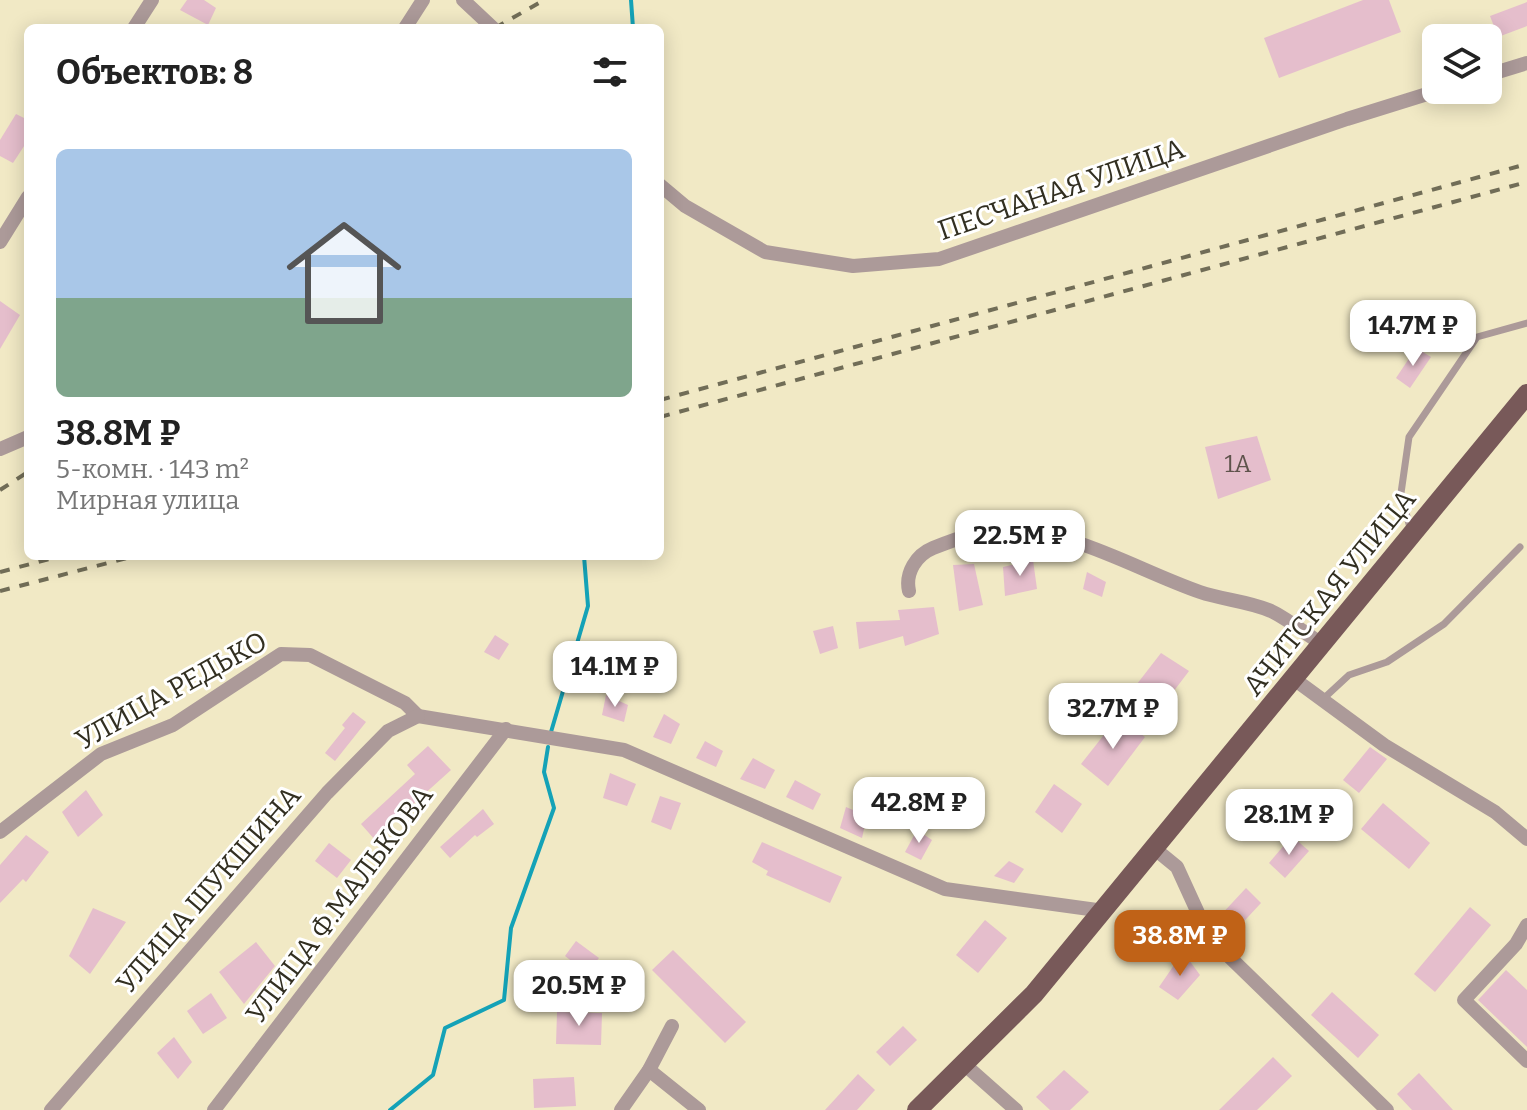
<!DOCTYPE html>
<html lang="ru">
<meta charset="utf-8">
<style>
:root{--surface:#fff;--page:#f6f6f6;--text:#222;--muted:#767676;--line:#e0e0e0;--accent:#c06217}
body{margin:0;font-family:Bitter,serif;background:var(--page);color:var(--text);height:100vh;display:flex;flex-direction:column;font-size:30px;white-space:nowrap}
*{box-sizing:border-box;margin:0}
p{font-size:26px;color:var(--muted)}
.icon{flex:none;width:44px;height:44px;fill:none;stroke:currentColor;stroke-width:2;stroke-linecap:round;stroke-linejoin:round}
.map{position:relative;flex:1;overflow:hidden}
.sheet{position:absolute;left:24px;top:24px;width:640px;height:536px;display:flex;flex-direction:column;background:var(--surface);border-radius:12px;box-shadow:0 4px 20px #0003}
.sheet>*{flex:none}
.buttons{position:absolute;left:1422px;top:24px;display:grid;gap:16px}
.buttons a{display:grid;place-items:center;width:80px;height:80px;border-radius:12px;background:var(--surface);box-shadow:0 4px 20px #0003;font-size:40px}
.price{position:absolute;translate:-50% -68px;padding:0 18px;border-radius:16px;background:#fff;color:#222;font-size:26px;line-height:52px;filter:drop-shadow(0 2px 4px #0008)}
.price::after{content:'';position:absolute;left:50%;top:48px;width:24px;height:18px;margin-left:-12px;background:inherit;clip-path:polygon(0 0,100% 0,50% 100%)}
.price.selected{background:var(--accent);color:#fff}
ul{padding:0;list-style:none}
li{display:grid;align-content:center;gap:16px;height:424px;padding:0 32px}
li+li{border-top:2px solid var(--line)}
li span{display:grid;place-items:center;height:248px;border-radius:12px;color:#555}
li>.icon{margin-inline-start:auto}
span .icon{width:144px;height:144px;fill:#fffc;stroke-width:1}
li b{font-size:34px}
h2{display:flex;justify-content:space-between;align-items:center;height:96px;padding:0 32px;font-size:34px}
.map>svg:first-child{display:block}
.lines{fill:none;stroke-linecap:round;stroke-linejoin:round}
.stream{stroke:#14a2b7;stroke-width:4}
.building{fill:#e5becc}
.lane{stroke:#ac9a99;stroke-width:7}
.street{stroke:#ac9a99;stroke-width:14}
.primary{stroke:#785959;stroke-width:20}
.rail{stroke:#716d57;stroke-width:4;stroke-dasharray:10 10;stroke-linecap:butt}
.labels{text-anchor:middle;stroke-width:6;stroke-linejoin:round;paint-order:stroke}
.number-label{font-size:24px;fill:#5f534c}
.street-label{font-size:28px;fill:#322f21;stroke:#fff}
</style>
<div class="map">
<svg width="1527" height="1110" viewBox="0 0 1527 1110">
<rect width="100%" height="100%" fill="#f1e9c5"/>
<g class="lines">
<!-- stream -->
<g class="stream">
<polyline points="631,0 633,28"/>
<polyline points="551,732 588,606 584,556"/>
<polyline points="390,1110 433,1075 445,1028 504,1000 511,928 554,808 544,772 548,747"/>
</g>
</g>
<!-- building -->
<g class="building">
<polygon points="187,0 204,0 216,8 208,25 180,10"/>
<polygon points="1363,0 1389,0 1401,32 1279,78 1264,38"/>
<polygon points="1527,2 1527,26 1498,37 1490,16"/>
<polygon points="16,114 28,120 28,140 13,163 0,156 0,140"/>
<polygon points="0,301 20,315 0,349"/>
<polygon points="1416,348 1431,357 1410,388 1396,378"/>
<polygon points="1257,436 1271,480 1218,499 1205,447"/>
<polygon points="1033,560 1037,589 1005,596 1003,567"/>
<polygon points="974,564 983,605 959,611 953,565"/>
<polygon points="1087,572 1106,582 1102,597 1083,589"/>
<polygon points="934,607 939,634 905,646 903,636 859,649 856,622 900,620 898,610"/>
<polygon points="833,626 838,648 820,654 813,631"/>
<polygon points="495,635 509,644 499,660 484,652"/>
<polygon points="1161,653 1189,671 1164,704 1137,684"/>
<polygon points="606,695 628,705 624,722 602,715"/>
<polygon points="353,712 366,722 335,761 325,753 345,728 342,725"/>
<polygon points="664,714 680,724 671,744 653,737"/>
<polygon points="1118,717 1145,737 1108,786 1081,764"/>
<polygon points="705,741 723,751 716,767 696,758"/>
<polygon points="428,746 451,770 391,824 393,827 376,841 361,824 415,774 407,765"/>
<polygon points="1370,747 1387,759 1359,793 1343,780"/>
<polygon points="753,758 775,770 765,789 740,779"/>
<polygon points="610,773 636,784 627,806 603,798"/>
<polygon points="795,780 821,794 813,810 786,797"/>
<polygon points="1054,784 1082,804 1062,833 1035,812"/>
<polygon points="86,790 103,815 78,837 62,812"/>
<polygon points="660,796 681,803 671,830 651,822"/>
<polygon points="1383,803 1430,843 1409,869 1361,829"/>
<polygon points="846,807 867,816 862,838 840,828"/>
<polygon points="483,809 494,824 477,837 475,835 450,858 440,847"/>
<polygon points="917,830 932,840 921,860 905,852"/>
<polygon points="26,835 49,852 26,882 23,879 0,903 0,865"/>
<polygon points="1292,836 1309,851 1285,878 1269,863"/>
<polygon points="762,842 842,877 830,903 766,875 768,871 752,862"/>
<polygon points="329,843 351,860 337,878 315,861"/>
<polygon points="1009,861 1024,869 1014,883 994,876"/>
<polygon points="1246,888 1261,903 1235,931 1219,917"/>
<polygon points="1470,907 1491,925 1435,992 1414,974"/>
<polygon points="93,908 126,922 90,974 69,956"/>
<polygon points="985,920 1007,938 978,973 956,955"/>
<polygon points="576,941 599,958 587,973 565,956"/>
<polygon points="256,942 275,966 244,1004 219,972"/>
<polygon points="673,950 746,1022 725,1043 652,970"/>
<polygon points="1183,952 1200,975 1178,1000 1159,987"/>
<polygon points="1506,970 1527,990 1527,1047 1478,1000"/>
<polygon points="1332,992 1379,1035 1358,1058 1311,1015"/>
<polygon points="211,993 227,1018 203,1034 187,1011"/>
<polygon points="557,1012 602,1013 601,1045 556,1044"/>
<polygon points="903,1026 917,1040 890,1066 876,1052"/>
<polygon points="174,1037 192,1062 178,1079 157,1053"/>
<polygon points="1273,1057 1292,1076 1257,1110 1219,1110"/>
<polygon points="1064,1070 1089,1092 1070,1110 1050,1110 1036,1097"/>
<polygon points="1419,1073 1453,1110 1412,1110 1397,1094"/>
<polygon points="858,1074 875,1090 857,1110 825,1110"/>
<polygon points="574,1077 576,1106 534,1108 533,1079"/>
</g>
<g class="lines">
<!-- lane -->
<g class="lane">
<polyline points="1410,528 1401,493 1409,437 1477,337 1527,323"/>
<polyline points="1322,700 1349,675 1387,662 1444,624 1520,547"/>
</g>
<!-- street -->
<g class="street">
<polyline points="463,0 493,28"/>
<polyline points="134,28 152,0"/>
<polyline points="405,28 423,0"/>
<polyline points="1488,75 1527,63"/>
<polyline points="660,185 685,206 765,252 853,266 939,259 1347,119 1440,90"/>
<polyline points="0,242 28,197"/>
<polyline points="0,449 28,437"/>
<path d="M909,591c-4,-18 7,-36 24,-43 28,-11 47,-18 76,-18 67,1 130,41 191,62 23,8 48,9 71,19 17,8 35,23 51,33"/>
<polyline points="1294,679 1384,745 1495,812 1527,839"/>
<polyline points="418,716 624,750 945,889 1104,911"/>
<polyline points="0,832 101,754 173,725 281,654 310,655 405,703 418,716"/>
<polyline points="1155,849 1177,867 1209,937 1387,1110"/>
<polyline points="1527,925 1516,944 1464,1000 1527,1061"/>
<polyline points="964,1064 1016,1110"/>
<polyline points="649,1070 699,1110"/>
<polyline points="51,1110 327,793 388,731 418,716"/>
<polyline points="214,1110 506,729"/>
<polyline points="621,1110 649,1070 672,1026"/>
</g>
<!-- primary -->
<polyline class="primary" points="917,1110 1034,994 1527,394"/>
<!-- rail -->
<g class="rail">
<polyline points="495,28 544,0"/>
<polyline points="660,400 1527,164"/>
<polyline points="660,417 1527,182"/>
<polyline points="0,490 28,472"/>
<polyline points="0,572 61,556"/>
<polyline points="0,591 135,556"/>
</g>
</g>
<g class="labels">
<!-- number labels -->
<g class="number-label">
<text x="1238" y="472">1А</text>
</g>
<!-- street labels -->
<g class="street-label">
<text transform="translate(1061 189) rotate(-19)" y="10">ПЕСЧАНАЯ УЛИЦА</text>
<text transform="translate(1329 592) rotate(-51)" y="10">АЧИТСКАЯ УЛИЦА</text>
<text transform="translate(171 690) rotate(-29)" y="10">УЛИЦА РЕДЬКО</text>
<text transform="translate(208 889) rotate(-49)" y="10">УЛИЦА ШУКШИНА</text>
<text transform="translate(339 904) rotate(-53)" y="10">УЛИЦА Ф.МАЛЬКОВА</text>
</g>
</g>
</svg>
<div class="buttons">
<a><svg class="icon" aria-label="layers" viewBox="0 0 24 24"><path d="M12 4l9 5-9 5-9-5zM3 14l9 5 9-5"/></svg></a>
</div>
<b class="price" style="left:1413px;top:368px">14.7M ₽</b>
<b class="price" style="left:1020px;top:578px">22.5M ₽</b>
<b class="price" style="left:615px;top:709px">14.1M ₽</b>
<b class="price" style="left:1113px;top:751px">32.7M ₽</b>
<b class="price" style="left:919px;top:845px">42.8M ₽</b>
<b class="price" style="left:1289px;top:857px">28.1M ₽</b>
<b class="price selected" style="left:1180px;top:978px">38.8M ₽</b>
<b class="price" style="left:579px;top:1028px">20.5M ₽</b>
<section class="sheet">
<h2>Объектов: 8<svg class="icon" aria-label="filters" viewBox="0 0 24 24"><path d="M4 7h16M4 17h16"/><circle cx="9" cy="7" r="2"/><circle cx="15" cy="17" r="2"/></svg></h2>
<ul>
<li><span style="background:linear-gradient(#a9c7e8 60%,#7fa58c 0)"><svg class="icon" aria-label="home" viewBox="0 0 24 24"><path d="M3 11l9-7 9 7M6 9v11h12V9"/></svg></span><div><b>38.8M ₽</b><p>5-комн. · 143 m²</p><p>Мирная улица</p></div></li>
</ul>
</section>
</div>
